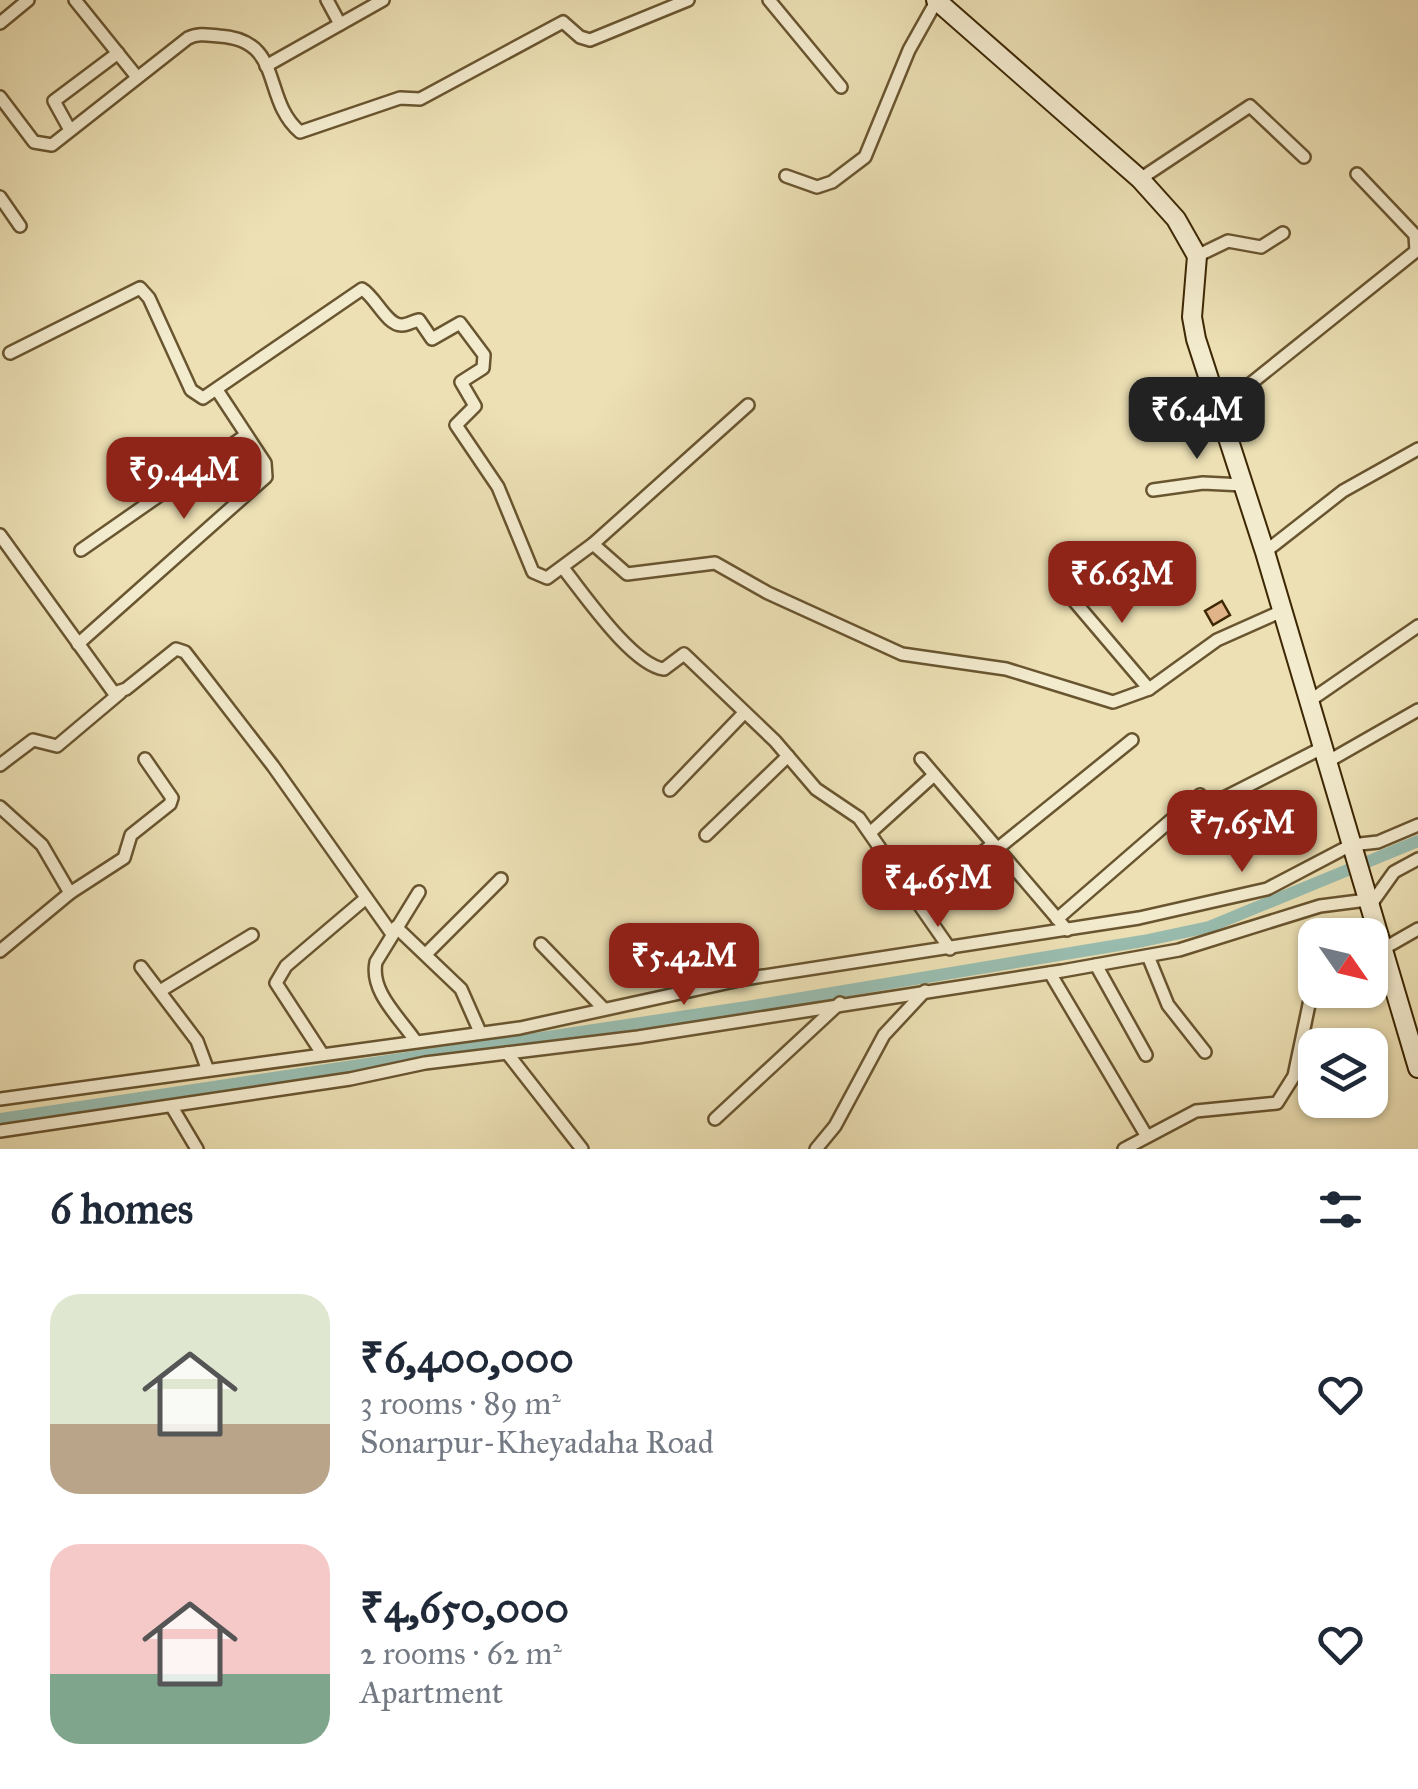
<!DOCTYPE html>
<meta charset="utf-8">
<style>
:root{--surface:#fff;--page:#f6f6f7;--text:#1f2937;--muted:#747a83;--accent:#8f2418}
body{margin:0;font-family:"IM FELL Great Primer",serif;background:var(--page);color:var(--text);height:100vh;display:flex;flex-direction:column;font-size:38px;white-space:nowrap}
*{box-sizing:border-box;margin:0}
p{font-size:32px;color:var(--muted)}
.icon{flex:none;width:55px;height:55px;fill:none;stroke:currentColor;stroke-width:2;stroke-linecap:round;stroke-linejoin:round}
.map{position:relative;height:1149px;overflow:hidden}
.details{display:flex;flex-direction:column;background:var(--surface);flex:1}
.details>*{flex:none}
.needle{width:65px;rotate:124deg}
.buttons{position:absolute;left:1298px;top:918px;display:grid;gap:20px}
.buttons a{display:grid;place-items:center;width:90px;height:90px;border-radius:20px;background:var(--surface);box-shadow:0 2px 8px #0004;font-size:50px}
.price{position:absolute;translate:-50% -85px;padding:0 22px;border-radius:20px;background:var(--accent);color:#fff;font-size:32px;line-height:65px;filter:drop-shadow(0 2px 5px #0008)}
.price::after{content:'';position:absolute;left:50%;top:60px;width:30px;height:22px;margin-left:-15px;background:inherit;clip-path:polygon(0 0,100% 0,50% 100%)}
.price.on{background:#222;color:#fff}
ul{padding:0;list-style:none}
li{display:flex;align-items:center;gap:30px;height:250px;padding:0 50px}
li span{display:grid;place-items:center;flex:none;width:280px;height:200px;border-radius:30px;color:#555}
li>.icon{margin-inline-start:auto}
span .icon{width:120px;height:120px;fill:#fffc;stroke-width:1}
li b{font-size:42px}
h2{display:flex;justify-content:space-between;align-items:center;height:120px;padding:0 50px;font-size:42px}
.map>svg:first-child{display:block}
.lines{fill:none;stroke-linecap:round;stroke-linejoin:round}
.canal{stroke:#99bdb0;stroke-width:12}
.building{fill:#e0b388;stroke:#3d2704;stroke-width:2.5}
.minor-casing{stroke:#695530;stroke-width:16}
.secondary-casing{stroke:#3d2704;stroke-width:22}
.minor{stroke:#f3ebce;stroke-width:11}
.secondary{stroke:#f3ebce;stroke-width:18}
</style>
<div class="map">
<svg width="1418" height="1149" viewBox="0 0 1418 1149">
<rect width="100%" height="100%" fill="#ece0b4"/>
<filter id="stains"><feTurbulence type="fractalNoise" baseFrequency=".002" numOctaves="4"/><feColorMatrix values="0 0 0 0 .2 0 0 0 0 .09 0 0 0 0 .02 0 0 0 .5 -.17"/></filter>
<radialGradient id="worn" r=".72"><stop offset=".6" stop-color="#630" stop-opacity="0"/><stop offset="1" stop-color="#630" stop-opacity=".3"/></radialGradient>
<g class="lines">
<!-- canal -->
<polyline class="canal" points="0,1119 747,1007 1143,941 1209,927 1418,841"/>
</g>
<!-- building -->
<polygon class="building" points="1222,601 1230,615 1213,625 1205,611"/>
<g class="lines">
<!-- minor casing -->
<g class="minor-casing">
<g id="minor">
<polyline points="75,0 137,77"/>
<polyline points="327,0 340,24"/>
<polyline points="769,0 841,87"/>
<polyline points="0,23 28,0"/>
<polyline points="266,66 383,0"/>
<path d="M0,97l34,45 18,3 136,-107c10,-5 19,-3 31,-2 66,4 42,63 81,96l100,-34 20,1 143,-77 17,15 10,3 98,-40"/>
<polyline points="70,130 54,101 118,53"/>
<polyline points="786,176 817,187 832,182 865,157 909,50 937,0"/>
<polyline points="1140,179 1250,106 1304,157"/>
<polyline points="0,197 20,226"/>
<polyline points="1197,256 1228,241 1261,247 1283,233"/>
<path d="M10,353l130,-65 9,10 42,92 12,8 159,-109c13,7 25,37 40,36 6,0 11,-4 17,-5l13,19 28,-16 24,32 -1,13 -22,14 14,24 -19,19 42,62 35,85 14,6 46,-34 34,30 88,-11 53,30 134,61 104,15 107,33 36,-13 68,-49 65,-29"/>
<polyline points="1219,409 1416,251 1415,235 1357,174"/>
<polyline points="1153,490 1203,483 1243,485"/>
<polyline points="0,535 114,693 126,689 176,649 185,652 273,766 392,934"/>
<polyline points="593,544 748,405"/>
<polyline points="81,550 246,435"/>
<polyline points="1265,552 1343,491 1418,449"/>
<path d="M563,568c21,26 69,97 101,101l20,-15 91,87 41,48 43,29 91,131"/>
<polyline points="1064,589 1149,689"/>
<polyline points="78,644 266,477 265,463 217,390"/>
<polyline points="1308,702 1418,626"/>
<polyline points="921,759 1067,930"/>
<polyline points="1327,762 1418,710"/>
<polyline points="0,765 33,740 57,746 120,693"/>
<polyline points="670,790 744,713"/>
<polyline points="1220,800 1322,748"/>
<polyline points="0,807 42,845 70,893"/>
<polyline points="871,832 934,775"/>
<polyline points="706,835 788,756"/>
<polyline points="997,849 1132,740"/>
<polyline points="919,901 993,844"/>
<polyline points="1369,907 1394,872 1418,859"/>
<polyline points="1057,919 1200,795"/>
<polyline points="396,927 461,989 480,1032"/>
<polyline points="541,944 604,1009"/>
<polyline points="1383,949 1418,929"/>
<polyline points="0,951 70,893 124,858 131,835 170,804 172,798 145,759"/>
<polyline points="426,954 501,879"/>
<polyline points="1148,956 1168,1005 1205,1052"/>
<polyline points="1096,965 1146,1055"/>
<polyline points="141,967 197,1041 207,1068"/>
<polyline points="1050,973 1146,1135"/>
<polyline points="160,991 252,935"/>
<path d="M414,1039c-16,-23 -44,-48 -38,-77l43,-70"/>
<polyline points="321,1052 276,983 286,966 366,898"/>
<polyline points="507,1053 582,1149"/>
<polyline points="0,1099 520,1028 744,979 1139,918 1267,889 1351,845 1378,842 1418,825"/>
<polyline points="172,1107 197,1149"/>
<polyline points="715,1119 840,1003"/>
<polyline points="0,1131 350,1079 425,1063 638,1037 1062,971 1179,950 1320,906 1367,900"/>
<polyline points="816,1149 835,1126 884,1035 925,991"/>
<polyline points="1124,1149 1196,1111 1277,1103 1294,1076 1315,976"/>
</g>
</g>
<!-- secondary casing -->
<g class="secondary-casing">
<polyline id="secondary" points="936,0 1140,179 1176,219 1197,256 1192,317 1196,339 1265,552 1418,1068"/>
</g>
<!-- minor -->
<use href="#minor" class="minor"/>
<!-- secondary -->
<use href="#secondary" class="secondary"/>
</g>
<rect width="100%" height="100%" filter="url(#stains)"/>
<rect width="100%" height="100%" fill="url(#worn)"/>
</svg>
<div class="buttons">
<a><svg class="needle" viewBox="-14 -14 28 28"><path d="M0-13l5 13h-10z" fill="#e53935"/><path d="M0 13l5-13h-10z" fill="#747a83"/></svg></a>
<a><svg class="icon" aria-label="layers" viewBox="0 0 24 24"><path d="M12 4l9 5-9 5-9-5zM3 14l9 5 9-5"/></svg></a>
</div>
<b class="price on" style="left:1197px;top:462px">₹6.4M</b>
<b class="price" style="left:184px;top:522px">₹9.44M</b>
<b class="price" style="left:1122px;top:626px">₹6.63M</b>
<b class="price" style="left:1242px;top:875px">₹7.65M</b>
<b class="price" style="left:938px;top:930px">₹4.65M</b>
<b class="price" style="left:684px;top:1008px">₹5.42M</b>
</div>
<section class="details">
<h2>6 homes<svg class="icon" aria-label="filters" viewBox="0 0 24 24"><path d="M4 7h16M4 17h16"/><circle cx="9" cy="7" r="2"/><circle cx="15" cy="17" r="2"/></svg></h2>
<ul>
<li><span style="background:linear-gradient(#dfe7d0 65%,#b9a48a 0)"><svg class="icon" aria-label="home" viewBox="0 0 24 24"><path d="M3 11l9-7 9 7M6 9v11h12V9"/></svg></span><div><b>₹6,400,000</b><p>3 rooms · 89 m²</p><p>Sonarpur-Kheyadaha Road</p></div><svg class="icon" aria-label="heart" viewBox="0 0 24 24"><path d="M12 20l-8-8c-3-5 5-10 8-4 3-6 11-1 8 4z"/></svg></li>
<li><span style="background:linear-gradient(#f6c9c9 65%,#7fa58c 0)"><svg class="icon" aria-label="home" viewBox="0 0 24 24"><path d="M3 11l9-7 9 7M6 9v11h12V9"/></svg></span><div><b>₹4,650,000</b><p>2 rooms · 62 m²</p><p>Apartment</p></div><svg class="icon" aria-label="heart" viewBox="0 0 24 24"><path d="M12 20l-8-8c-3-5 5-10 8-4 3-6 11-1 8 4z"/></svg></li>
</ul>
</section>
